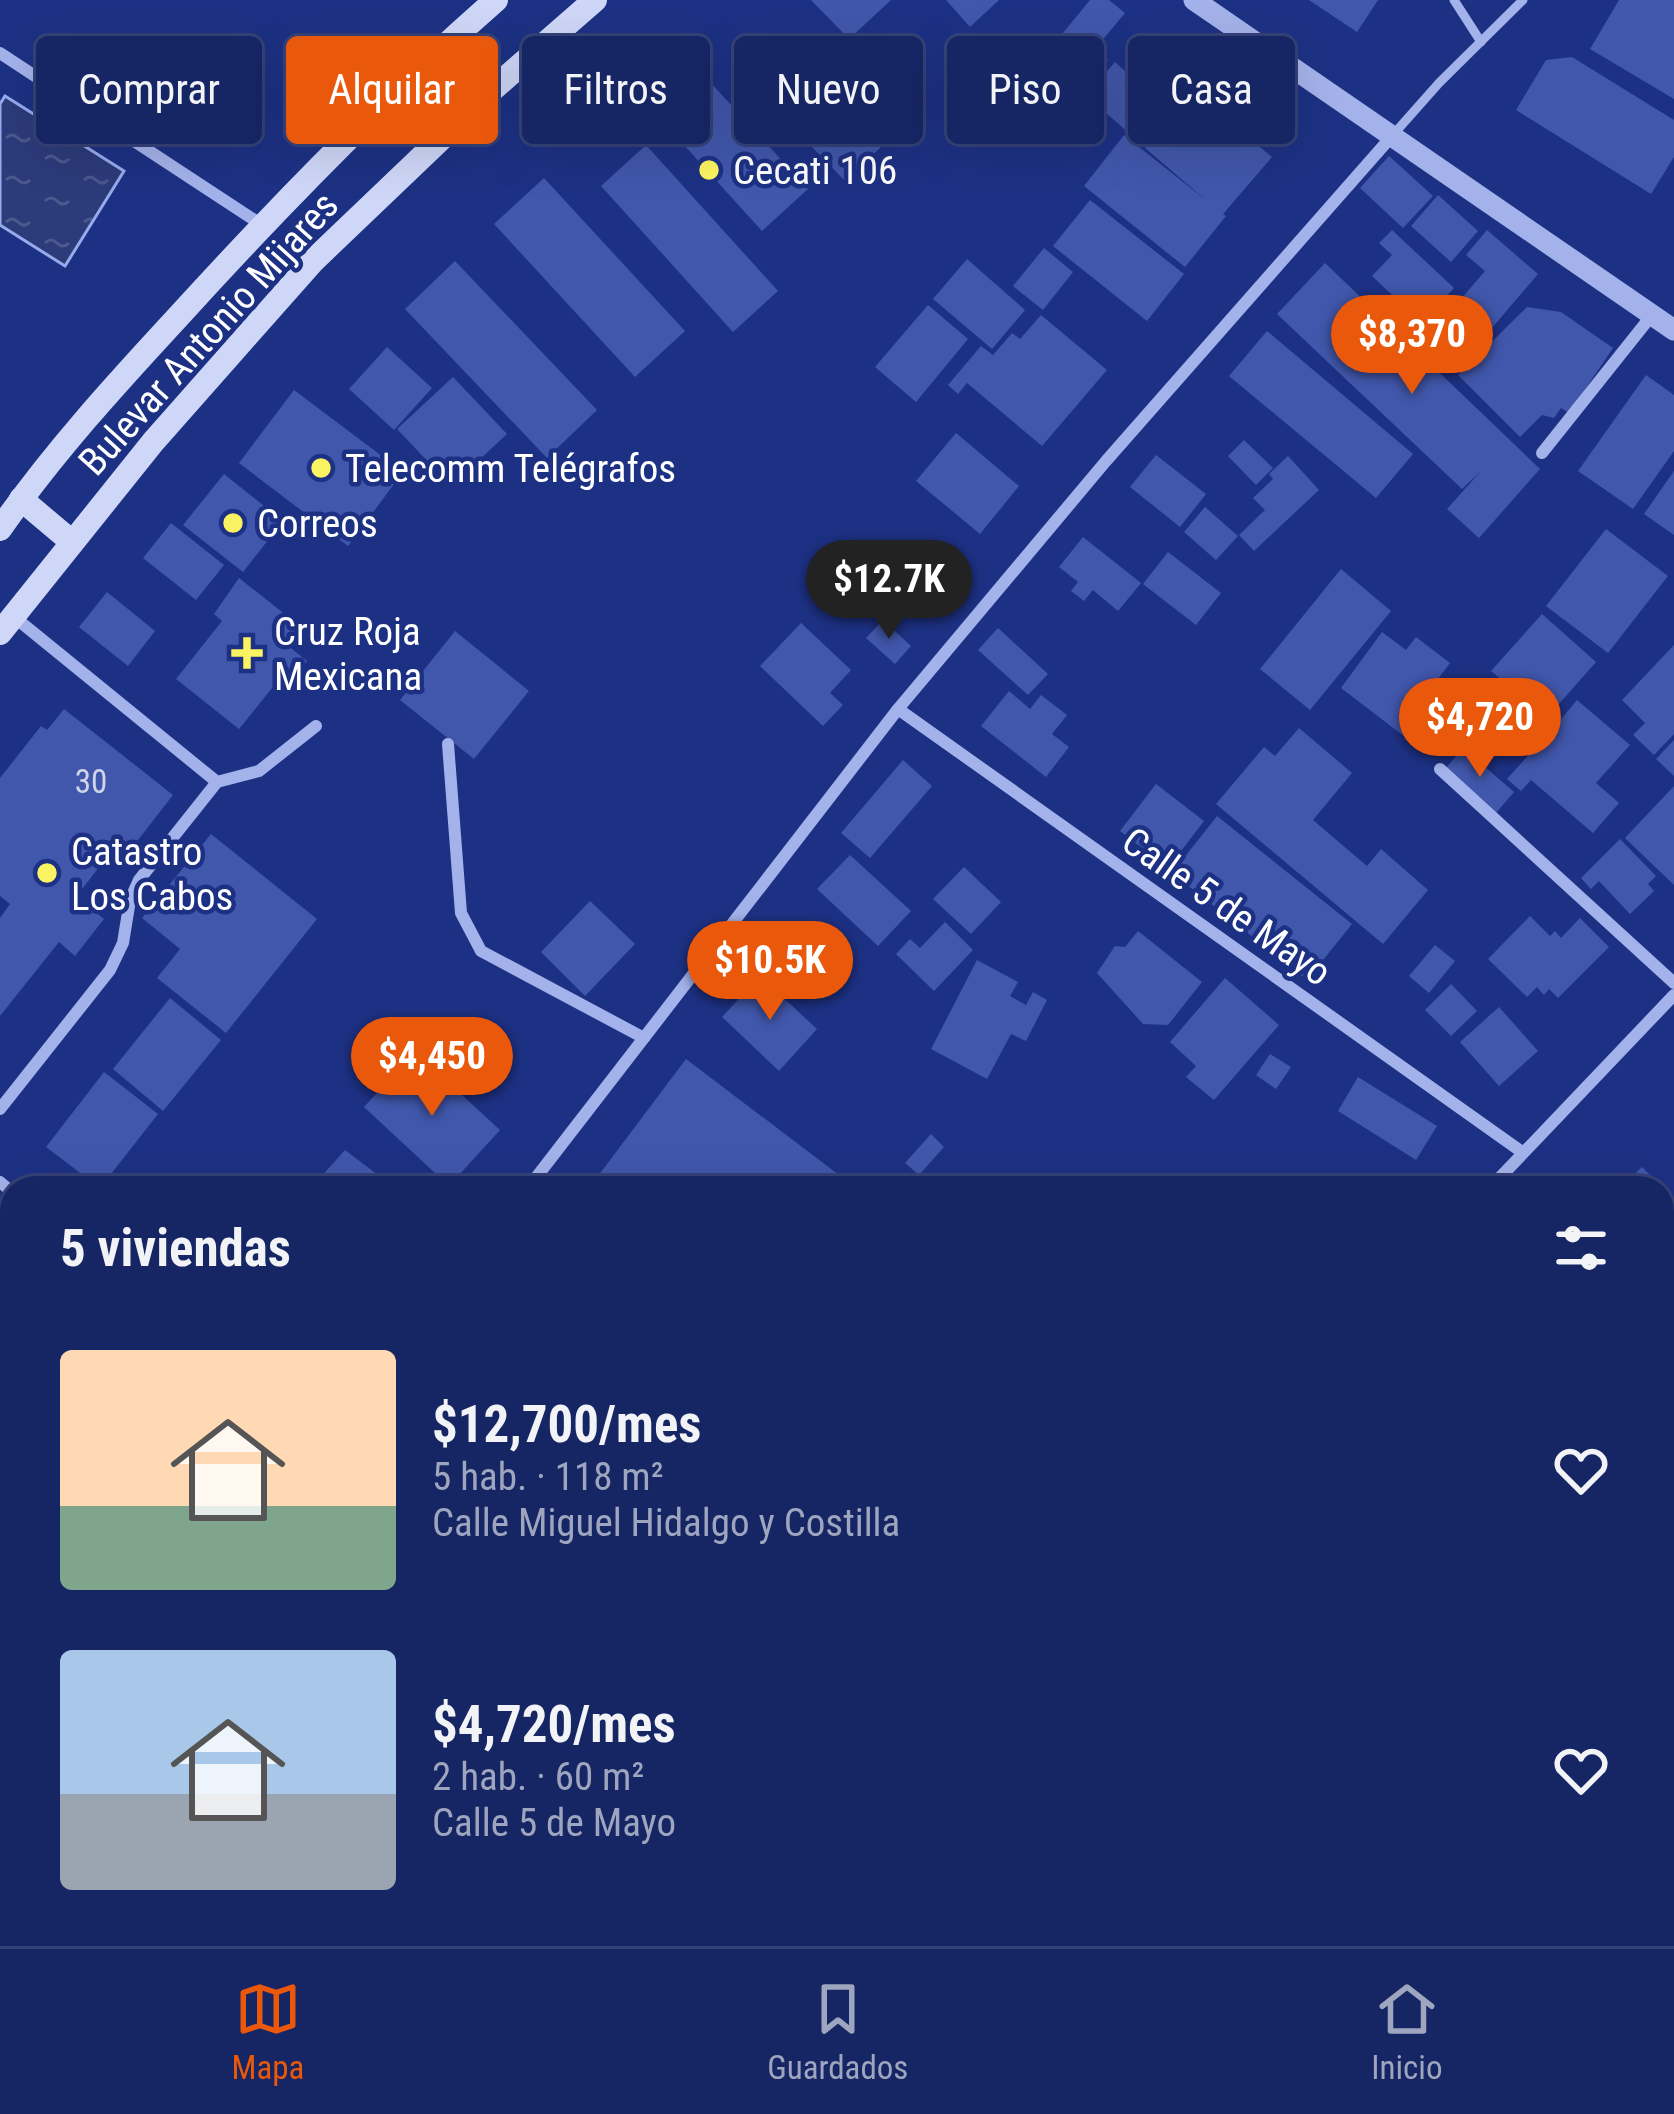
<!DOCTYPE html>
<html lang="es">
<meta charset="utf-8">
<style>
:root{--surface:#162563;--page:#23316c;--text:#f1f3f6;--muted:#9ea5be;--line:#354278;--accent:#ea580c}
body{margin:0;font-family:"Roboto Condensed",sans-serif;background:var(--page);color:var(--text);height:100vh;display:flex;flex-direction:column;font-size:45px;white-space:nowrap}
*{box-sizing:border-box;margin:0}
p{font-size:39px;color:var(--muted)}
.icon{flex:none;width:66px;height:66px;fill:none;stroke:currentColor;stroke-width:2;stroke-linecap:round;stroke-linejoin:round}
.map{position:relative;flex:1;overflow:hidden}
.details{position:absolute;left:0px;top:1176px;width:1674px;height:771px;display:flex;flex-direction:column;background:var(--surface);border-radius:36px 36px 0 0;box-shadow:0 12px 48px #0002,0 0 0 3px var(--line)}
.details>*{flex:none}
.banner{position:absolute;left:36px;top:36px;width:1602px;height:108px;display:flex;gap:24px}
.price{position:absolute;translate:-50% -102px;padding:0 27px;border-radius:42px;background:var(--accent);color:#fff;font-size:39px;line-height:78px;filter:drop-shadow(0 3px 6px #0008)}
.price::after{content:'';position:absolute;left:50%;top:72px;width:36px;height:27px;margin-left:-18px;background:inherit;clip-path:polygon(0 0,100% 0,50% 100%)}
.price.current{background:#222;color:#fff}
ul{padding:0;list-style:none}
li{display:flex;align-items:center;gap:36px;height:300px;padding:0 60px}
li span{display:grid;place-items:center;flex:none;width:336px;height:240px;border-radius:12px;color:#555}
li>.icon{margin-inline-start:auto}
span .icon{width:144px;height:144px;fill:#fffc;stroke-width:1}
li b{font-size:51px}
h2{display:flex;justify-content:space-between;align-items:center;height:144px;padding:0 60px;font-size:51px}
.chip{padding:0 42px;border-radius:12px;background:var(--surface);box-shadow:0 12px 48px #0002,0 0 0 3px var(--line);font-size:42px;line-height:108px}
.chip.current{background:var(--accent);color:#fff}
.tab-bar{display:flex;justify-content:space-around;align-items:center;height:168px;border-top:3px solid var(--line);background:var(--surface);font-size:33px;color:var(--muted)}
.tab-bar a{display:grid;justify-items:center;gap:6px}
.tab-bar .current{color:var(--accent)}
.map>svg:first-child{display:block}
.water{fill:url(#water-ripples);stroke:#97aaec;stroke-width:3}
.building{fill:#4157ab}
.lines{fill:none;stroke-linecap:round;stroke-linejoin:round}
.service{stroke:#a3b2ea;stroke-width:9}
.minor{stroke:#a3b2ea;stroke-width:12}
.tertiary{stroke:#a3b2ea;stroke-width:21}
.secondary{stroke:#cfd7f8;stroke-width:24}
.poi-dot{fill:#faf361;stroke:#1d3184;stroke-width:4.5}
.labels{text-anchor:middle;stroke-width:9;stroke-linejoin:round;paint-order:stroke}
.number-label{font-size:33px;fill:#d0d5ea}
.poi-label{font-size:39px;fill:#fff;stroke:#1d3184;text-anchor:start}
.street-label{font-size:39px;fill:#fff;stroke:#1d3184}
</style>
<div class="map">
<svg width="1674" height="1946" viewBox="0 0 1674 1946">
<defs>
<pattern id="water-ripples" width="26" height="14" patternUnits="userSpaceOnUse" patternTransform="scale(3)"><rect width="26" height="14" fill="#2c3b7a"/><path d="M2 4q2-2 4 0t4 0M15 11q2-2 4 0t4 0" fill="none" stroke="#4c588e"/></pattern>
</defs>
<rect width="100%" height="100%" fill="#1d3184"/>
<!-- water -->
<polygon class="water" points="5,96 124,171 65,266 0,225 0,104"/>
<!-- building -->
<g class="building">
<polygon points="811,0 891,0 849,39"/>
<polygon points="946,0 999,0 970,27"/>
<polygon points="1090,0 1109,0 1125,13 1095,49 1108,60 1083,90 1044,56"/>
<polygon points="1309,0 1378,0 1357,32"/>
<polygon points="1619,0 1674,0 1674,99 1590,49"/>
<polygon points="678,47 808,189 762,231 633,89"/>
<polygon points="1572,57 1674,120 1674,157 1651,194 1516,110 1546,60"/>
<polygon points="1115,62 1170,112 1141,144 1086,95"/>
<polygon points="842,73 898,131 845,181 789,123"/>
<polygon points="1193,91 1272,157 1223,214 1226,216 1185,267 1084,186 1124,135 1207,201 1145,148"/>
<polygon points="646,145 778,291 733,332 601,186"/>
<polygon points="1389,156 1433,196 1403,228 1360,188"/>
<polygon points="544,178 685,331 635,377 494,224"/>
<polygon points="1438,195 1478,231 1451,262 1411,226"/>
<polygon points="1090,200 1184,274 1147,321 1053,246"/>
<polygon points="1392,230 1454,288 1422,323 1372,276 1392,255 1379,243"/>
<polygon points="1487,230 1538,274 1457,369 1425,341 1485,271 1466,255"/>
<polygon points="1044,248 1073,272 1043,310 1013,286"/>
<polygon points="967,259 1025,310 992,349 933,299"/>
<polygon points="455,261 597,410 547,458 405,309"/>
<polygon points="1325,263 1540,469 1479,538 1447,509 1481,471 1462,489 1277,314"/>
<polygon points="928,305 968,339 916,402 875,367"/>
<polygon points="1527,307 1561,312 1613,348 1569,413 1561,408 1554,418 1542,415 1520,437 1458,375"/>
<polygon points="1041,315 1107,370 1042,446 967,383 958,394 948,385 981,346 993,355 1012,333 1020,339"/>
<polygon points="1267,331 1413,454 1376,498 1229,376"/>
<polygon points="387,347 432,388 394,430 349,389"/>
<polygon points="1646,375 1674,395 1674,451 1633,509 1578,471"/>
<polygon points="453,377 507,434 451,486 397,429"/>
<polygon points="294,390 403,472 348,546 239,463"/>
<polygon points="956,433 1019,486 980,534 916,481"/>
<polygon points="1244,440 1273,468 1256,485 1228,456"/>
<polygon points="1156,455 1206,494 1180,527 1130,487"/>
<polygon points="1288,456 1319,490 1254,551 1239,535 1265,510 1253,498 1273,479 1269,474"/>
<polygon points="1674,471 1674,535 1644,514"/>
<polygon points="224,474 283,521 243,572 183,525"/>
<polygon points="1205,507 1238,536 1216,560 1184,532"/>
<polygon points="171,523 224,565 196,600 143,558"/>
<polygon points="1606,529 1668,576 1608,653 1546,606"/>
<polygon points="1083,537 1141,583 1118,611 1093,590 1084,601 1071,591 1078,582 1059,567"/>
<polygon points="1168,552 1221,593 1196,625 1143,584"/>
<polygon points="1341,569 1391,611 1310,710 1260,669"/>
<polygon points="239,578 301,627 287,645 307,661 289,684 281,677 239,729 176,679 222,621 214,614"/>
<polygon points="107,592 155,631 128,666 79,627"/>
<polygon points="1542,614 1596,662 1551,713 1535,698 1540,693 1531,684 1521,696 1491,671"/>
<polygon points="883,620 911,646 895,664 866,638"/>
<polygon points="801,623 851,670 830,693 843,705 823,726 760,666"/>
<polygon points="998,628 1048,674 1028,695 978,650"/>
<polygon points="455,631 529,691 474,759 400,700"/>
<polygon points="1382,632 1406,650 1416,637 1450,663 1428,692 1453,711 1441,726 1428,716 1409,740 1341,688"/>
<polygon points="1674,645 1674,734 1654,755 1633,735 1645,723 1622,700"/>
<polygon points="1009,691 1030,709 1041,695 1067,715 1052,734 1069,747 1046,777 981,726"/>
<polygon points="1577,700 1630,745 1596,783 1619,803 1593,833 1531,780 1521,791 1507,779 1533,750 1525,743 1543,723 1552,730"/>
<polygon points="64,709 173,795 124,858 113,849 76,897 104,919 75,956 59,942 0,1016 0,918 10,904 0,896 0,778 41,726 47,730"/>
<polygon points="1299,728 1352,773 1313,820 1367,866 1381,849 1428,890 1383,944 1216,804 1264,747 1275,756"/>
<polygon points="1674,740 1674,776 1656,759"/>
<polygon points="1463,748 1514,792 1496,813 1445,769"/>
<polygon points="903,760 932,786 870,858 841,833"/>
<polygon points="1156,784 1204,821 1168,868 1120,831"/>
<polygon points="1674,786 1674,885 1625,838"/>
<polygon points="1217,816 1352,924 1307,980 1172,873"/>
<polygon points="211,834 317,919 226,1033 157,978 180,949 142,918"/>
<polygon points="1620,839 1656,876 1648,884 1654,891 1630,914 1599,881 1591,889 1581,878"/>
<polygon points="850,855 911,911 878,946 817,889"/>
<polygon points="964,867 1001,902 971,934 933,899"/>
<polygon points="590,901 635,944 585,996 541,952"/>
<polygon points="1530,916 1550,936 1555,931 1561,938 1580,918 1609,947 1558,998 1549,989 1544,995 1537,987 1527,997 1488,959"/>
<polygon points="945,922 973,950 934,991 896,954 910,939 920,948"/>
<polygon points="1138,931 1202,982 1168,1025 1143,1024 1097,973 1115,946 1125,947"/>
<polygon points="1435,945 1455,961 1429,993 1409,976"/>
<polygon points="977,960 1018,982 1010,996 1026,1005 1033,992 1047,1000 1026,1041 1011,1034 987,1079 931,1049"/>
<polygon points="760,976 817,1029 779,1071 722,1017"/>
<polygon points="1225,978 1279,1025 1214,1100 1186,1077 1196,1066 1170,1042"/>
<polygon points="1451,984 1477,1011 1451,1036 1425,1010"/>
<polygon points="170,998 221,1040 163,1111 113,1069"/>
<polygon points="1499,1007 1538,1051 1499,1086 1460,1042"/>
<polygon points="415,1052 500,1130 449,1186 364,1107"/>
<polygon points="1270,1054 1291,1067 1276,1089 1256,1075"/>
<polygon points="686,1059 839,1175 829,1188 589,1188"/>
<polygon points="104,1072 158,1114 100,1188 46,1147"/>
<polygon points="1358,1077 1437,1126 1416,1160 1338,1111"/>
<polygon points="931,1134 944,1147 919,1175 905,1163"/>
<polygon points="345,1150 395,1188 311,1188"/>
<polygon points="1642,1167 1674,1199 1674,1216 1662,1228 1662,1188 1620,1188"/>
<polygon points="1674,1302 1674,1354 1662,1365 1662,1313"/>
<polygon points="1674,1375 1674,1417 1662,1403 1662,1385"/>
<polygon points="12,1826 12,1935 49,1935 38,1946 13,1946 0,1933 0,1837"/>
<polygon points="527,1935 712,1935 700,1946 516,1946"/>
<polygon points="721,1935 751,1935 762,1946 711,1946"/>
<polygon points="1055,1935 1105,1935 1115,1946 1065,1946"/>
</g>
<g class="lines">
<!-- service -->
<g class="service">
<polyline points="1454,0 1481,42"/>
<polyline points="1392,136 1439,83 1523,0"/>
<polyline points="0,1414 12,1425"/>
<polyline points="0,1631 12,1636"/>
</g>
<!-- minor -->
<g class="minor">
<polyline points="0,53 262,225"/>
<polyline points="1542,453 1652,315"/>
<polyline points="13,616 217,782"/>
<polyline points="898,709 1522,1152"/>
<polyline points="448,744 461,913 481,951 644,1038"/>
<polyline points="1440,769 1674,983"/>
<polyline points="0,1109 110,970 123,943 130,900 139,880 217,782 259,771 316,726"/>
<polyline points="0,1182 12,1192"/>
<polyline points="528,1188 898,709 1106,461 1392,136"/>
<polyline points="1490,1188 1674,995"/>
<polyline points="1662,1429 1674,1441"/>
<polyline points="0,1784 12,1771"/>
<polyline points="407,1935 417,1946"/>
<polyline points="835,1935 845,1946"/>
<polyline points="889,1946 897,1935"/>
<polyline points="1468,1946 1470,1935"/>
</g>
<!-- tertiary -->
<polyline class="tertiary" points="1194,0 1674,330"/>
<!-- secondary -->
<g class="secondary">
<polyline points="21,499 72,542"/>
<path d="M0,529c52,-75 115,-144 177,-211 101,-111 206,-219 319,-318"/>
<polyline points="0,633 153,442 313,261 493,89 595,0"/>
</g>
</g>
<!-- markers -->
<g class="poi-dot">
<circle cx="709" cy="170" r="12"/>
<circle cx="321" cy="468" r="12"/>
<circle cx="233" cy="523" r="12"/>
<path d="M241 635h12v12h12v12h-12v12h-12v-12h-12v-12h12z"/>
<circle cx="47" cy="873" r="12"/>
</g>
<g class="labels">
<!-- number labels -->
<g class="number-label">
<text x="91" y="793">30</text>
</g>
<!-- poi labels -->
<g class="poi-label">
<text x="733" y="184">Cecati 106</text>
<text x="345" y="482">Telecomm Telégrafos</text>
<text x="257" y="537">Correos</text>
<text x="274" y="645">Cruz Roja<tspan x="274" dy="45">Mexicana</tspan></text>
<text x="71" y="865">Catastro<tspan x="71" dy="45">Los Cabos</tspan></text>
</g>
<!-- street labels -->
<g class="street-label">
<text transform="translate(208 333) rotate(-48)" y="14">Bulevar Antonio Mijares</text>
<text transform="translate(1227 906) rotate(35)" y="14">Calle 5 de Mayo</text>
</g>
</g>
</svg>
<b class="price" style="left:1412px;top:397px">$8,370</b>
<b class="price current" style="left:889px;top:642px">$12.7K</b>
<b class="price" style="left:1480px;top:780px">$4,720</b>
<b class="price" style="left:770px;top:1023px">$10.5K</b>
<b class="price" style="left:432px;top:1119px">$4,450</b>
<div class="banner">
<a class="chip">Comprar</a>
<a class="chip current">Alquilar</a>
<a class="chip">Filtros</a>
<a class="chip">Nuevo</a>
<a class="chip">Piso</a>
<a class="chip">Casa</a>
</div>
<section class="details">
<h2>5 viviendas<svg class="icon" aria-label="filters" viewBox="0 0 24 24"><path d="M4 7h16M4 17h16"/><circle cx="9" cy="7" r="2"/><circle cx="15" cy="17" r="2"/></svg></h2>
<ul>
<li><span style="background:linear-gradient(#ffd9b3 65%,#7fa58c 0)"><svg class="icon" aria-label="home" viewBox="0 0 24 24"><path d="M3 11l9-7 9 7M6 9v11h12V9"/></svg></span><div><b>$12,700/mes</b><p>5 hab. · 118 m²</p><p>Calle Miguel Hidalgo y Costilla</p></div><svg class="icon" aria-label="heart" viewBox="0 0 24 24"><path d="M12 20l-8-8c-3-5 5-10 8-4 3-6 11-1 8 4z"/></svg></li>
<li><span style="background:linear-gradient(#a9c7e8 60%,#9aa5b1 0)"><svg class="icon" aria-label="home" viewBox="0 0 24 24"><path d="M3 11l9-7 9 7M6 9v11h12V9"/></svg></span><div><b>$4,720/mes</b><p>2 hab. · 60 m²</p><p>Calle 5 de Mayo</p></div><svg class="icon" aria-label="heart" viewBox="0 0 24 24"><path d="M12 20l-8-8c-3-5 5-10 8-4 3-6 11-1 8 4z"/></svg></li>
</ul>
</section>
</div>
<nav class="tab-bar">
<a class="current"><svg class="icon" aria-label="map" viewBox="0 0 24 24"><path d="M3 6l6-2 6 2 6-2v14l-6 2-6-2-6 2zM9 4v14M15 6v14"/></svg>Mapa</a>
<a><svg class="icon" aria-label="saved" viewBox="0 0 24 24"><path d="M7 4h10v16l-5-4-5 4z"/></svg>Guardados</a>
<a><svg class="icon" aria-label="home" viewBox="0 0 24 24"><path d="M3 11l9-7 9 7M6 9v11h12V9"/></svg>Inicio</a>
</nav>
